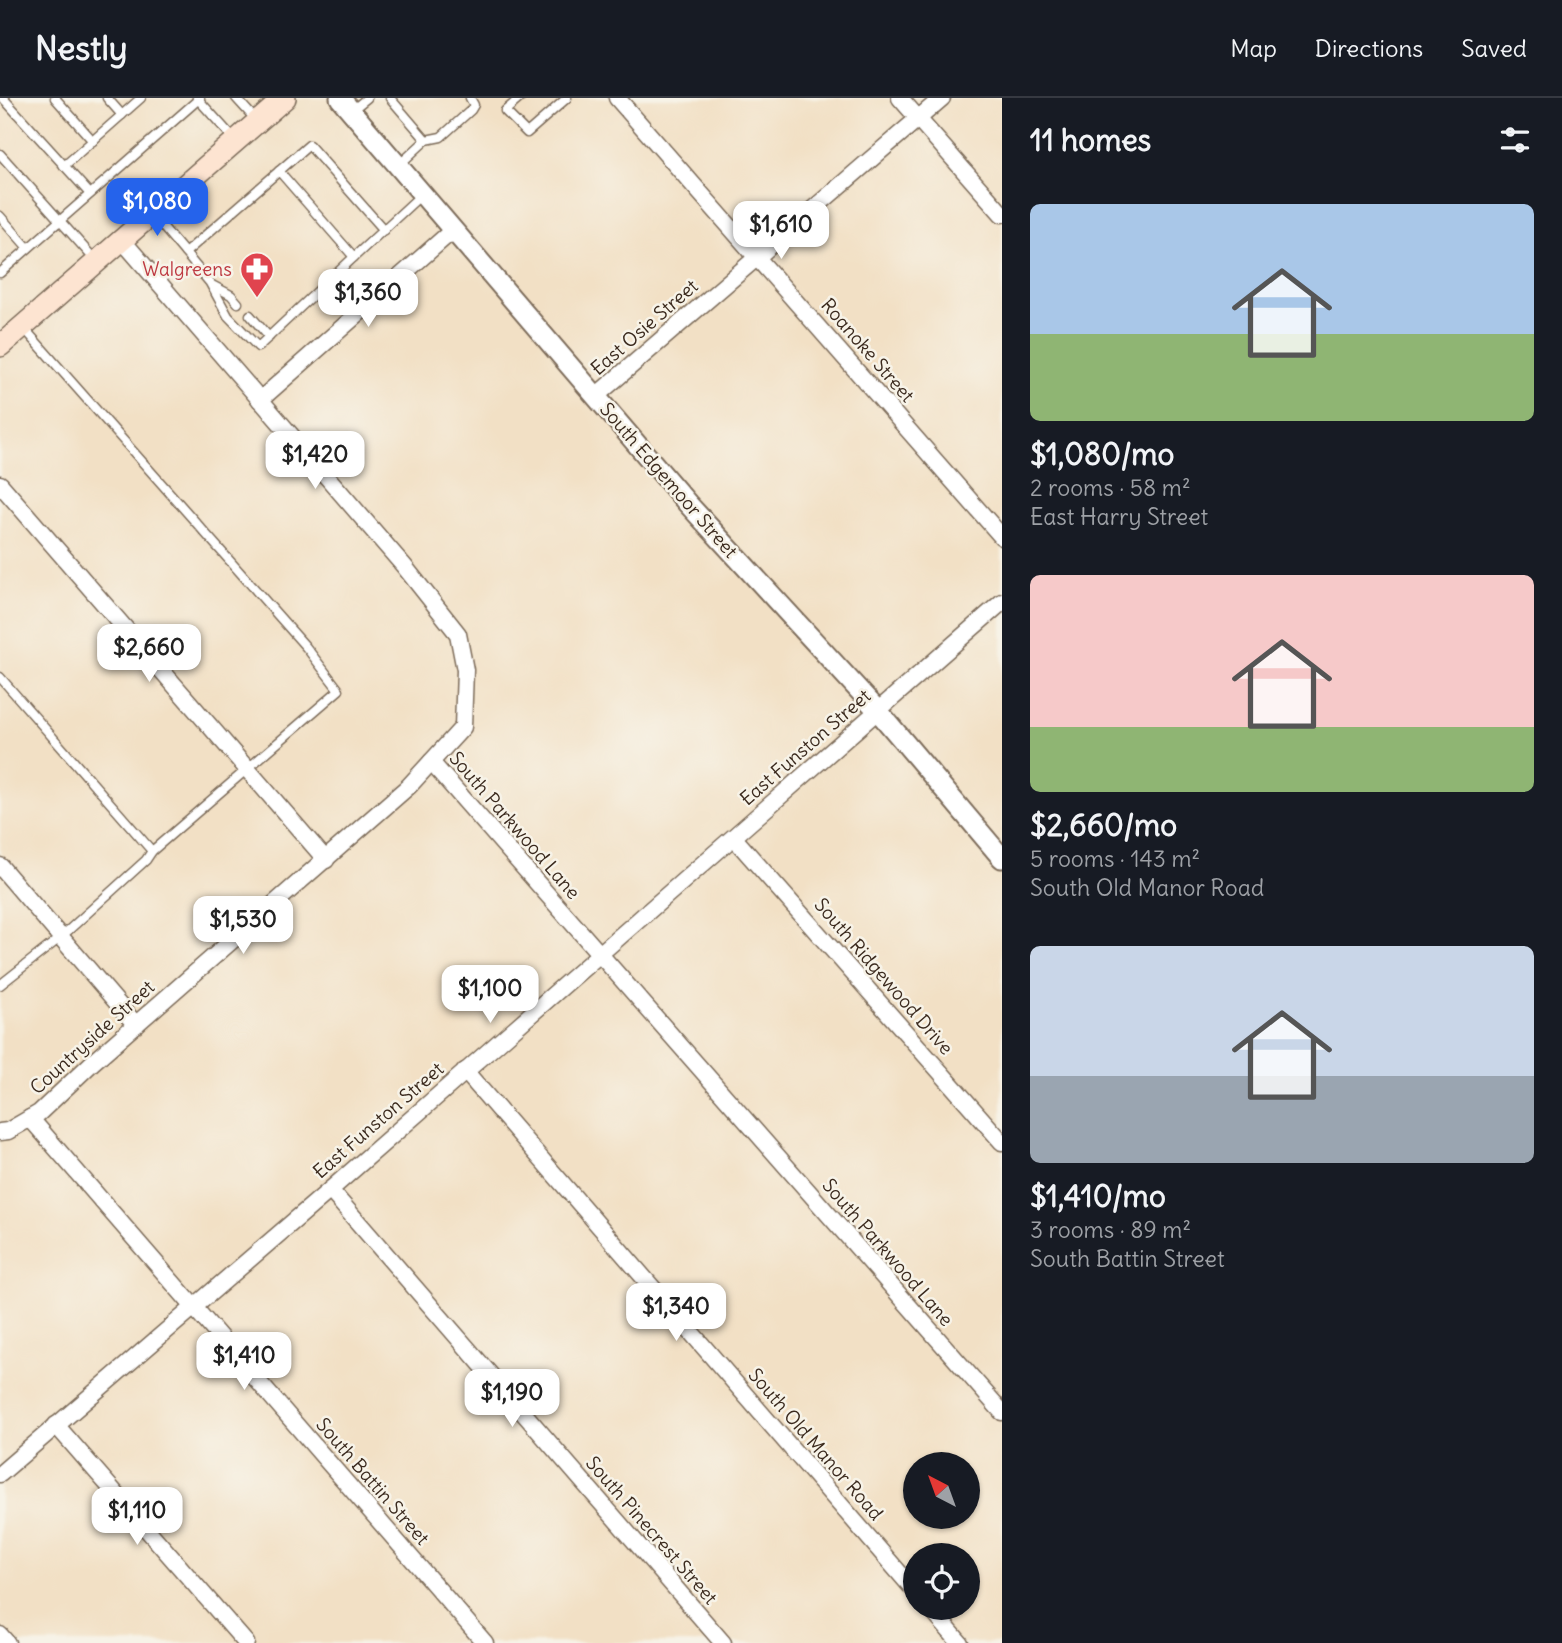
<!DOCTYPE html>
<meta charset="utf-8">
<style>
:root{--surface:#171b24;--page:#20242c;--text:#f1f3f6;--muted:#9ea1a6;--line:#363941;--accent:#2563eb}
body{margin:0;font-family:Delius,sans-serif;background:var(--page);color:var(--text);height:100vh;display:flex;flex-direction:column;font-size:26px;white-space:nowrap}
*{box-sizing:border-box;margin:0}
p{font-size:23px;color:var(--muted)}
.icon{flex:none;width:38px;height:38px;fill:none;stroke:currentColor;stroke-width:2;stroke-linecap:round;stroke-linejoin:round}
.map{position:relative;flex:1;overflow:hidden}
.drawer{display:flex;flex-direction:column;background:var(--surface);width:560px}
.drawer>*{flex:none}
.needle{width:46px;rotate:319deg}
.fabs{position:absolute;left:903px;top:1354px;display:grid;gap:14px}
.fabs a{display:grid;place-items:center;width:77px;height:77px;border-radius:50%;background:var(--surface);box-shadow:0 2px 5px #0004;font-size:35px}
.price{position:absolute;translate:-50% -60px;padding:0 16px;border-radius:14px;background:#fff;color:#222;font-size:23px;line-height:46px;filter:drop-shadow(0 2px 4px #0008)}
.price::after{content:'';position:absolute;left:50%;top:42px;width:21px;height:16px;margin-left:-10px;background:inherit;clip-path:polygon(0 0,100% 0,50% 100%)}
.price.selected{background:var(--accent);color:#fff}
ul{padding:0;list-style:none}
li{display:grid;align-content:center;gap:14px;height:371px;padding:0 28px}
li span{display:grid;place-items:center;height:217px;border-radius:10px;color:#555}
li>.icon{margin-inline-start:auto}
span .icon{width:126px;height:126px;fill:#fffc;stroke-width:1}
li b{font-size:30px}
h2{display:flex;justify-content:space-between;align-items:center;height:84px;padding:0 28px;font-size:30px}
header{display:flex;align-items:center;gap:42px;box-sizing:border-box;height:98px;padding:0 35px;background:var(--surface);border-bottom:2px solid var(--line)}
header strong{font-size:33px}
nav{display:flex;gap:38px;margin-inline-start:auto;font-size:24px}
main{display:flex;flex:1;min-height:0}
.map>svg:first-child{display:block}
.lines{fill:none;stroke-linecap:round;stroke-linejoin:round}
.service-casing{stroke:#7b6a58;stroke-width:11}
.minor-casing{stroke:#7b6a58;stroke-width:19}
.tertiary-casing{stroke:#7b6a58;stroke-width:23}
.secondary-casing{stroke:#7b6a58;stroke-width:24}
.service{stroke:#fff;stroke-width:8}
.minor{stroke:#fff;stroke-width:16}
.tertiary{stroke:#fff;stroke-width:19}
.secondary{stroke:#fde4d1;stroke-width:21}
.labels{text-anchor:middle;stroke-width:5;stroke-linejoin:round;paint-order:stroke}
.health-label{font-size:19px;fill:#be3a42;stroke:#f7f3e8;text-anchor:end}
.street-label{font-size:19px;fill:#3b2a1e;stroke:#f7f3e8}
</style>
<header>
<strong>Nestly</strong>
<nav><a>Map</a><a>Directions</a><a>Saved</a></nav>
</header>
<main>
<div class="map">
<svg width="1002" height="1545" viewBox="0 0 1002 1545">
<rect width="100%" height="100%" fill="#f7f3e8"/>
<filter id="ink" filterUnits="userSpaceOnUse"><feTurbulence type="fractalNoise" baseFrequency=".0143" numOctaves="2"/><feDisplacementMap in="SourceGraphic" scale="14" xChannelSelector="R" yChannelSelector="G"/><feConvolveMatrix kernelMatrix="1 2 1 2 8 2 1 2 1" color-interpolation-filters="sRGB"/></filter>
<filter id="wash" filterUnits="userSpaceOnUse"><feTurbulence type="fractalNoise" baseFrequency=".00686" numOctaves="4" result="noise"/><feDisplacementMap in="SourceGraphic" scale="28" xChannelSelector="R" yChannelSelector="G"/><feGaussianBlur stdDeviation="1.57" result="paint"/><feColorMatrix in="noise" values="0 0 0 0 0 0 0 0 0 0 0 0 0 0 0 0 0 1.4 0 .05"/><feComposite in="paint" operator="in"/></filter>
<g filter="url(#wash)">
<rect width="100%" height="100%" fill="#f2e0c5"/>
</g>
<g filter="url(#ink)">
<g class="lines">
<!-- service casing -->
<g class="service-casing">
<g id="service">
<polyline points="3,0 90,96"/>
<polyline points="55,0 93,43"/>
<polyline points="107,0 122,17"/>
<polyline points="197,0 234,41"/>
<polyline points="236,0 256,22"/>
<polyline points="390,0 426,42 398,68"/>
<polyline points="520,0 505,13 527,35 567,0"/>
<polyline points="351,13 367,0"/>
<polyline points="426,42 441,39 471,12 474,7 470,0"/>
<polyline points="0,56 96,163"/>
<polyline points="64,68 141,0"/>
<polyline points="279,73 354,159 422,96"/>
<polyline points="152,116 185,155 309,47 384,132"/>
<polyline points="0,118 28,150"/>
<polyline points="185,155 210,185 228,218 258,249 354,159"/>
<polyline points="0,175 200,0"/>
<polyline points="212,187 231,197 238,205"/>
<polyline points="250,217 269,239"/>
<polyline points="0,579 152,753"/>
<polyline points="0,887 61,839 146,762 152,753 339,592 306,549 23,229"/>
</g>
</g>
<!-- minor casing -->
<g class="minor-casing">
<g id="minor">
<polyline points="617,0 1002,439"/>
<polyline points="900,0 1002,116"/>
<polyline points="596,298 942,0"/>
<polyline points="260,302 453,132"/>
<polyline points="0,386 326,762"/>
<polyline points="431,664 1002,1314"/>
<polyline points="734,740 1002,1044"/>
<polyline points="0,768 136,927"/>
<polyline points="465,973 915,1493"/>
<polyline points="30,1020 485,1545"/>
<polyline points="0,1034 8,1033 39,1015 93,964 409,688 463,629 465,572 458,536 404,468 122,142"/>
<polyline points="330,1092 723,1545"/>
<polyline points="56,1327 246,1545"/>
<polyline points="0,1376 330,1092 1002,504"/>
<polyline points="930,1510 960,1545"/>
<polyline points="0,1537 7,1545"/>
</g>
</g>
<!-- tertiary casing -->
<g class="tertiary-casing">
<polyline id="tertiary" points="340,0 688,406 878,613 1002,760"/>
</g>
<!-- secondary casing -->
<g class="secondary-casing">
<polyline id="secondary" points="0,248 285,0"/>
</g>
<!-- service -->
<use href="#service" class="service"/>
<!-- minor -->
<use href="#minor" class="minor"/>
<!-- tertiary -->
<use href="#tertiary" class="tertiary"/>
<!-- secondary -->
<use href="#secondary" class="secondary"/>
</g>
</g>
<!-- icons -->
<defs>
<g id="pharmacy-pin" transform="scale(1.75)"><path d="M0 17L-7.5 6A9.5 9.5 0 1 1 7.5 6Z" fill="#e0444e" stroke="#f7f3e8"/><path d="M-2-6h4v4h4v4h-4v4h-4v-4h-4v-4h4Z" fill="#fff"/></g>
</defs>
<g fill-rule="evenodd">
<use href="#pharmacy-pin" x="257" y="171"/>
</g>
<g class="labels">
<!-- health labels -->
<g class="health-label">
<text x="232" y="178">Walgreens</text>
</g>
<!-- street labels -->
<g class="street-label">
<text transform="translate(644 229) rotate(-41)" y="7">East Osie Street</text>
<text transform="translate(868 252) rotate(49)" y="7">Roanoke Street</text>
<text transform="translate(669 382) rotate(49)" y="7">South Edgemoor Street</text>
<text transform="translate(805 649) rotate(-41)" y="7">East Funston Street</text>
<text transform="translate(515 727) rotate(49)" y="7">South Parkwood Lane</text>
<text transform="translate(884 878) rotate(49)" y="7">South Ridgewood Drive</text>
<text transform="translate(92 939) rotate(-42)" y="7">Countryside Street</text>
<text transform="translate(378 1022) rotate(-41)" y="7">East Funston Street</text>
<text transform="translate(888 1154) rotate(49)" y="7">South Parkwood Lane</text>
<text transform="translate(816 1346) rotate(49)" y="7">South Old Manor Road</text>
<text transform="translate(373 1383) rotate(49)" y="7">South Battin Street</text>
<text transform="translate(652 1432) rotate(49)" y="7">South Pinecrest Street</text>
</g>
</g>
</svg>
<div class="fabs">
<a><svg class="needle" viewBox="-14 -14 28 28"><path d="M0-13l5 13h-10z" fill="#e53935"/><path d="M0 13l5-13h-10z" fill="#9ea1a6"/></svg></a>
<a><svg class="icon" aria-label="locate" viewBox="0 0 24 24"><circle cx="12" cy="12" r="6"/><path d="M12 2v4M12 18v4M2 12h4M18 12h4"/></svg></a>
</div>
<b class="price selected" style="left:157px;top:140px">$1,080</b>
<b class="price" style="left:781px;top:163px">$1,610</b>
<b class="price" style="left:368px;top:231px">$1,360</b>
<b class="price" style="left:315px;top:393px">$1,420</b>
<b class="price" style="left:149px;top:586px">$2,660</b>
<b class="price" style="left:243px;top:858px">$1,530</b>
<b class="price" style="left:490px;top:927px">$1,100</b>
<b class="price" style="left:676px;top:1245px">$1,340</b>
<b class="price" style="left:244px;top:1294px">$1,410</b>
<b class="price" style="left:512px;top:1331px">$1,190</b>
<b class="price" style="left:137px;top:1449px">$1,110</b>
</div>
<section class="drawer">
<h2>11 homes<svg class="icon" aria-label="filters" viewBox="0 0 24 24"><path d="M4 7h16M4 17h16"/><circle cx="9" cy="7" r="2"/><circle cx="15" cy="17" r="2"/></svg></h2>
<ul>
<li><span style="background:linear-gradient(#a9c7e8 60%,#8fb573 0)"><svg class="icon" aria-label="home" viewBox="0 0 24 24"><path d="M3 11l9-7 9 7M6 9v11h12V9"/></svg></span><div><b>$1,080/mo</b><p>2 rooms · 58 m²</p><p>East Harry Street</p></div></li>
<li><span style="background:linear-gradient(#f6c9c9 70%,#8fb573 0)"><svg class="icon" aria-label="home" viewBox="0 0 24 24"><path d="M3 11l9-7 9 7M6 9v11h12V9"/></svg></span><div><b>$2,660/mo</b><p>5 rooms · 143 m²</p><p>South Old Manor Road</p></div></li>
<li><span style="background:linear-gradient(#c9d6e8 60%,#9aa5b1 0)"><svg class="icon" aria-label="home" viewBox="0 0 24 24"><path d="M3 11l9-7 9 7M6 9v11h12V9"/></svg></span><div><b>$1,410/mo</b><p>3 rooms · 89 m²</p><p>South Battin Street</p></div></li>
</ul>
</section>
</main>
